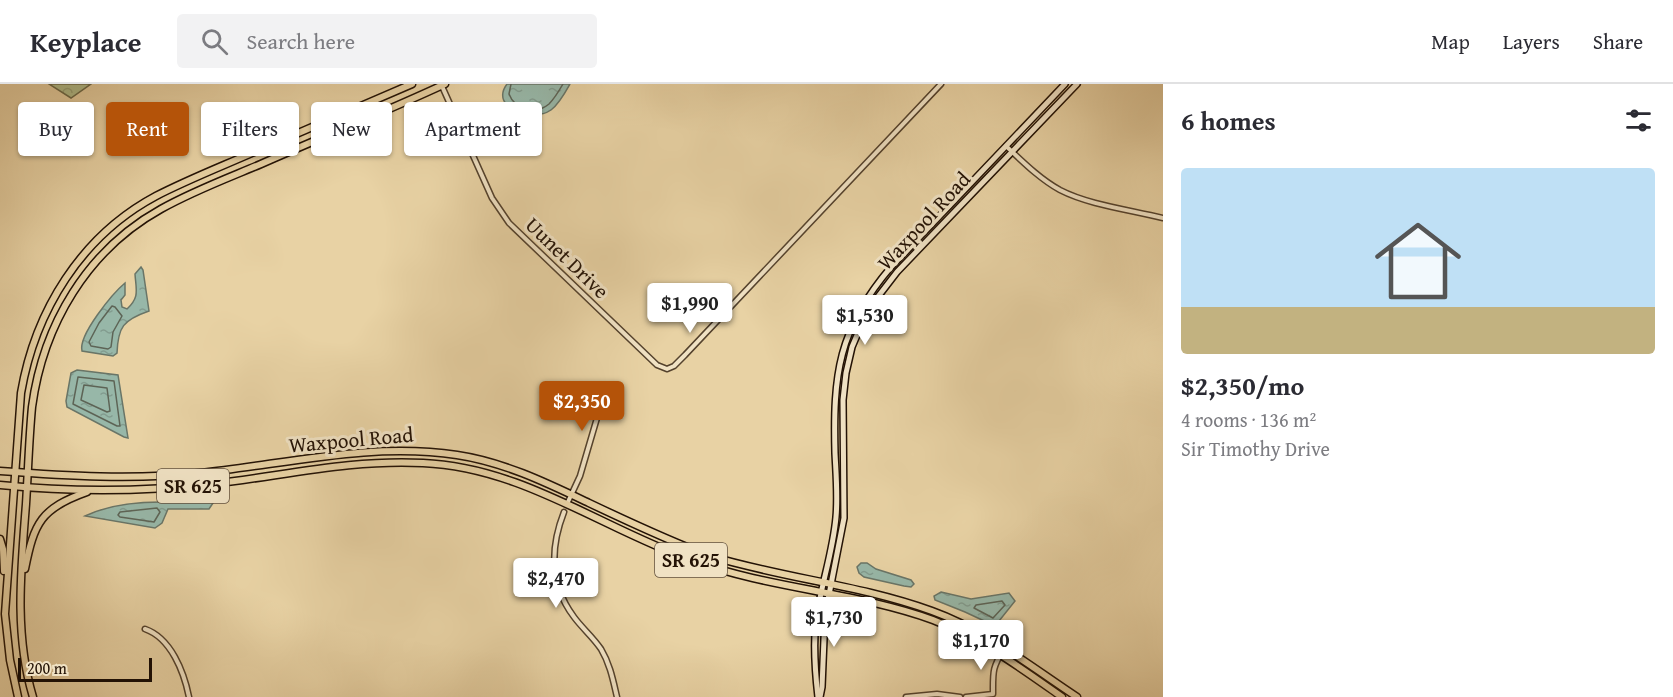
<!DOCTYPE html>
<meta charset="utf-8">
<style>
:root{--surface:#fff;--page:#f2f2f3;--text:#2b2b33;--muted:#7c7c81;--line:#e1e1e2;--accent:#b45309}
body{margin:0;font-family:"Gentium Book Plus",serif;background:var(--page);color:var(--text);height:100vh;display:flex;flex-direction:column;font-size:22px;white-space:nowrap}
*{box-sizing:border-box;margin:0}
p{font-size:20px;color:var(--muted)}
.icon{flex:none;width:33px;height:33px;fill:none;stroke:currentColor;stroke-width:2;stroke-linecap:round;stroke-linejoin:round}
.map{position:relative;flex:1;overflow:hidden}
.side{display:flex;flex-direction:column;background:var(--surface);width:510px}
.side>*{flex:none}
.top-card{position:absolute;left:18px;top:18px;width:570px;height:54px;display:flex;gap:12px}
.scale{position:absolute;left:18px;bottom:15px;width:134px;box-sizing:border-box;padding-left:6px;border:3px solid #231205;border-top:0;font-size:16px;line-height:21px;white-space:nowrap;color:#231205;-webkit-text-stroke:4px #f0e2c4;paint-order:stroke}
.price{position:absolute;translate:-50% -51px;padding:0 14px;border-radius:6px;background:#fff;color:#222;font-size:20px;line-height:39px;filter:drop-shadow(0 2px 3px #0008)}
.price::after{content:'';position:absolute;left:50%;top:36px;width:18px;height:14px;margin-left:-9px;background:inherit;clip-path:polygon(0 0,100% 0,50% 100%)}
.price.selected{background:var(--accent);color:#fff}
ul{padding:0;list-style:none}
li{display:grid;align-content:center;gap:12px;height:318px;padding:0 18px}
li span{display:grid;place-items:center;height:186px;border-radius:6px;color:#555}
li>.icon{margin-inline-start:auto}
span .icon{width:108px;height:108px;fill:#fffc;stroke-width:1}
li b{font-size:26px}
h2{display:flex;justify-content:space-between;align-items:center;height:72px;padding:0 18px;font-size:26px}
.chip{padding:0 21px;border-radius:6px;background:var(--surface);box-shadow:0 2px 4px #0004;font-size:21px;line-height:54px}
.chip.selected{background:var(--accent);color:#fff}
header{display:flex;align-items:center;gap:36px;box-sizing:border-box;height:84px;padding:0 30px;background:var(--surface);border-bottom:2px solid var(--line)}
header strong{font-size:28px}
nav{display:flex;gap:33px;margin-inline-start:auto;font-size:21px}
.search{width:420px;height:54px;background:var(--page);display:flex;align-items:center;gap:15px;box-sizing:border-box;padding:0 21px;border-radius:6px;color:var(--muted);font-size:22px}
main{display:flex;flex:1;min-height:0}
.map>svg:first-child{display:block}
.forest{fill:url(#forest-crowns);stroke:#696848;stroke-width:1.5}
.water{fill:url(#water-ripples);stroke:#697567;stroke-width:1.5}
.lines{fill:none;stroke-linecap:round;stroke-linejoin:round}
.shore{stroke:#5d6456;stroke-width:1.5}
.street-casing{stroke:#54422d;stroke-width:7}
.secondary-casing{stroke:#231205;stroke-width:8}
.primary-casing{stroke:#231205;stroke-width:9}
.street{stroke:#f0e2c4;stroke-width:4}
.secondary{stroke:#f0e2c4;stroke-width:5}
.primary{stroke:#e8d2a4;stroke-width:6}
.labels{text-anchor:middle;stroke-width:6;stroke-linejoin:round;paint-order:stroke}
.shield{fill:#f0e2c4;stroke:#60503e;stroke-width:1.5}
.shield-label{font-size:20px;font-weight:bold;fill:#231205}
.street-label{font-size:21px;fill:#231205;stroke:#f0e2c4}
</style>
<header>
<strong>Keyplace</strong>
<div class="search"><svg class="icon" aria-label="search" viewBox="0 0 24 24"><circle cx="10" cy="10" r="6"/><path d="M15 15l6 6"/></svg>Search here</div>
<nav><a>Map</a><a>Layers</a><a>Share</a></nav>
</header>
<main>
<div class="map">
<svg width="1163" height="613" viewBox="0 0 1163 613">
<defs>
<pattern id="forest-crowns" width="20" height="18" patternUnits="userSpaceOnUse" patternTransform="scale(1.5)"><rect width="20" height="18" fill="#afbd8b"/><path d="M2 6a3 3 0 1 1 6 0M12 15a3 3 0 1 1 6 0" fill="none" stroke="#96a176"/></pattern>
<pattern id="water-ripples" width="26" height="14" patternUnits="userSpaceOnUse" patternTransform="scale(1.5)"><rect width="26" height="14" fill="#97b7a8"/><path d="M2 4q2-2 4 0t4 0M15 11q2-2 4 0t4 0" fill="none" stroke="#829c8f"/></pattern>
</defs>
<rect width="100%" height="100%" fill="#e8d2a4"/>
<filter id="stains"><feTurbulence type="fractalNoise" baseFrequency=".00333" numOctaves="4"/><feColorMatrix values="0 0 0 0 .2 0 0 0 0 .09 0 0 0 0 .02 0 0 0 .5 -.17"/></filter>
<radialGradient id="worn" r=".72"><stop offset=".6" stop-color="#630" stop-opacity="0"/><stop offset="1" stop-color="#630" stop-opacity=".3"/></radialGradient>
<!-- forest -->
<polygon class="forest" points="49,0 91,0 71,14"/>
<!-- water -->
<g class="water">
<path d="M507,0h63c-5,9 -11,20 -19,26 -19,13 -62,-2 -44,-26z"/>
<path d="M141,183l2,3 6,41c-26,9 -31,16 -32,42l-4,3 -31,-5c-4,-16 31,-58 43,-68v12l-4,5 1,7 5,2c13,-12 9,-19 8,-35z"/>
<polygon points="77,286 118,291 128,354 124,353 67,323 66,317 71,289"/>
<path d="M209,415h3l1,4 -4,6h-41l-6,14 -7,5 -70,-12c23,-11 50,-14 76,-14 15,0 32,1 48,-3z"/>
<polygon points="861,479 867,479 876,485 911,496 914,500 911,503 904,502 864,493 859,489 857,483"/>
<polygon points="941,508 971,515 1009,509 1015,517 995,542 965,528 935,516 934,512"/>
</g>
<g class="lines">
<!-- shore -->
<g class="shore">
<path d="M511,0l-2,10c6,16 27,21 40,10 6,-6 10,-13 14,-20"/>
<polygon points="112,222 115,223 122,232 113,248 111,263 108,265 91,262 89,258 99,239"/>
<polygon points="78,293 114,297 120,342 117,342 73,320"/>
<polygon points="84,301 107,304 110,327 107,328 81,316"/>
<polygon points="157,424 160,428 154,438 120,433 118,431 120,428"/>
<polygon points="1002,517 1005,521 993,534 974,524 976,521"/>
</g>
<!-- street casing -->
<g class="street-casing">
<g id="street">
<polyline points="441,0 492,114 509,139 657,281 667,285 674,282 685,271 941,0"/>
<path d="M1006,62c17,16 34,33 54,44 29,15 71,20 103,28"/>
<polyline points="567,420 580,392 602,317 615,302"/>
<path d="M564,428c-14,36 -14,73 10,105 8,11 19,20 27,32 9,15 12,31 16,48"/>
<path d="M145,545c26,9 39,43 44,68"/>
<polyline points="906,613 937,610 960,613"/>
<path d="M966,613l27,-3c0,-23 -1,-25 11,-46"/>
</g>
</g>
<!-- secondary casing -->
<g class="secondary-casing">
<g id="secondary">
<path d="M818,613c-3,-26 -5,-51 -2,-77 5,-35 17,-68 20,-103 2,-21 0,-43 -1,-64 -2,-78 3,-124 56,-186l174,-183"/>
<polyline points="820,613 822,603 825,531 844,434 843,316 846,289 852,263 863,237 877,214 897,188 1077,0"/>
</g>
</g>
<!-- primary casing -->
<g class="primary-casing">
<g id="primary">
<path d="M0,387c67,5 133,9 200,2 86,-9 171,-31 257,-18 47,7 90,28 132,48 40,19 80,38 121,53 73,22 150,29 222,55 53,19 98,55 145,86"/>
<path d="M0,401c71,7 141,7 212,-1 70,-8 140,-25 211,-21 99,4 180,66 271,98 77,28 162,31 239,59 47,18 88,48 129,77"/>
<polyline points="0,455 3,465 4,487"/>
<path d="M25,485c9,-46 16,-61 62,-77"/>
<path d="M18,613l-8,-37 -5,-46 16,-221c14,-82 60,-157 135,-197 31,-16 64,-29 96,-43 53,-23 106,-46 160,-69"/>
<path d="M33,613c-19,-63 -12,-128 -7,-193 2,-32 3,-65 6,-97 11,-82 55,-157 129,-198 32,-18 67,-31 100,-45 61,-27 124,-52 184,-80"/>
</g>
</g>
<!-- street -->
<use href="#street" class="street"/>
<!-- secondary -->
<use href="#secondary" class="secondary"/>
<!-- primary -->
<use href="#primary" class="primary"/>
</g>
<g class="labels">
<!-- shield labels -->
<g class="shield">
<rect x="157" y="385" width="72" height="34" rx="4.5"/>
<rect x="655" y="459" width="72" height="34" rx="4.5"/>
</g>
<g class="shield-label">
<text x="193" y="409">SR 625</text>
<text x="691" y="483">SR 625</text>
</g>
<!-- street labels -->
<g class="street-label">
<text transform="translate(924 137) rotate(-47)" y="7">Waxpool Road</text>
<text transform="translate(567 174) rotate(44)" y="7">Uunet Drive</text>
<text transform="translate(351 356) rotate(-5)" y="7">Waxpool Road</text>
</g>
</g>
<rect width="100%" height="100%" filter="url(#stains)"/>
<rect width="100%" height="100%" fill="url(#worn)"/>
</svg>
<div class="scale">200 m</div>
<b class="price" style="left:690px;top:250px">$1,990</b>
<b class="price" style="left:865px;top:262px">$1,530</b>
<b class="price selected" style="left:582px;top:348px">$2,350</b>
<b class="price" style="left:556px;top:525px">$2,470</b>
<b class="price" style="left:834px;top:564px">$1,730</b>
<b class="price" style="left:981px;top:587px">$1,170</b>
<div class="top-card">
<a class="chip">Buy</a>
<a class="chip selected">Rent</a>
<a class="chip">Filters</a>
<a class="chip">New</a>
<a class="chip">Apartment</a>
</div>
</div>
<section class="side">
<h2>6 homes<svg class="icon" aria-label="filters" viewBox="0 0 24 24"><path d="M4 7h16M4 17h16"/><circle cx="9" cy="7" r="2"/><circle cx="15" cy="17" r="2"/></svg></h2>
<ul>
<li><span style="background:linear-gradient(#bfe0f5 75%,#c2b280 0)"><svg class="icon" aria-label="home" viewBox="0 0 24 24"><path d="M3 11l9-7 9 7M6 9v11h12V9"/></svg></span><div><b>$2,350/mo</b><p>4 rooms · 136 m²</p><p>Sir Timothy Drive</p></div></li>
</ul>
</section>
</main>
